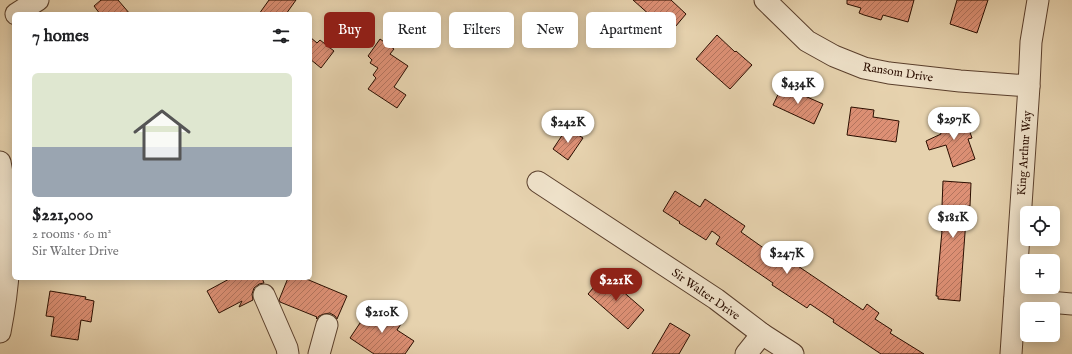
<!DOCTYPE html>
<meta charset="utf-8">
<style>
:root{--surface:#fff;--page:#f2f2f2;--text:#202124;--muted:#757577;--accent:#8f2418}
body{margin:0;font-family:"IM FELL English",serif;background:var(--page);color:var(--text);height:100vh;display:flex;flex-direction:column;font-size:15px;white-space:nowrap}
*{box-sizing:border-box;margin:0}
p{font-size:13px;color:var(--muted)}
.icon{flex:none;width:22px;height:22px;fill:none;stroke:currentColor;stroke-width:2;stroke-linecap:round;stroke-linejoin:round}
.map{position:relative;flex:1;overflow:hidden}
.side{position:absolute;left:12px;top:12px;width:300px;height:268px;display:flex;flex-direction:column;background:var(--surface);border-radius:6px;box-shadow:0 2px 10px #0003}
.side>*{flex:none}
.hud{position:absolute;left:324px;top:12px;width:380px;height:36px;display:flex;gap:8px}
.buttons{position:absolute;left:1020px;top:206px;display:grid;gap:8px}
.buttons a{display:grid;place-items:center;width:40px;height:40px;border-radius:6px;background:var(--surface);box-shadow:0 2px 10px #0003;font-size:20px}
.price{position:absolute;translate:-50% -34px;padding:0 9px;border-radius:14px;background:#fff;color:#222;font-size:13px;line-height:26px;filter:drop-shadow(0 1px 2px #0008)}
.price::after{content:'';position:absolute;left:50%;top:24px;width:12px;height:9px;margin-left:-6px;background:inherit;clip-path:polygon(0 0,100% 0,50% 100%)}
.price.active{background:var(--accent);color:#fff}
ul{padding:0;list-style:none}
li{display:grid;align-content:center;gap:8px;height:212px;padding:0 20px}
li span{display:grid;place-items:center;height:124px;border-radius:6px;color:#555}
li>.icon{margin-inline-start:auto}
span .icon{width:72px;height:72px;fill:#fffc;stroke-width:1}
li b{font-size:17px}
h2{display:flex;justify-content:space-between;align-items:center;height:48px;padding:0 20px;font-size:17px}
.pill{padding:0 14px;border-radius:6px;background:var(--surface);box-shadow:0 2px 10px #0003;font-size:14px;line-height:36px}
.pill.active{background:var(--accent);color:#fff}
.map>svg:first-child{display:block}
.building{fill:url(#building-hatch);stroke:#2b0e00}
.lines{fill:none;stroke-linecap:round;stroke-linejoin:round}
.minor-casing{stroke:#5a3f2c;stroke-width:23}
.minor{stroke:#efe2ca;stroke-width:21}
.labels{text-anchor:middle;stroke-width:3.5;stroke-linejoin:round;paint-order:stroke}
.street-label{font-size:12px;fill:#2b0e00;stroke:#efe2ca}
</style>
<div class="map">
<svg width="1072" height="354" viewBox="0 0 1072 354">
<defs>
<pattern id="building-hatch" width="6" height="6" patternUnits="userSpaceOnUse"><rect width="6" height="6" fill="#dd9075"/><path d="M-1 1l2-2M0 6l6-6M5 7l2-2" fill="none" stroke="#b3745e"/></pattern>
</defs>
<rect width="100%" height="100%" fill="#e6d2ae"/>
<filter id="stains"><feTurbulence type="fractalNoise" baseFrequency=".005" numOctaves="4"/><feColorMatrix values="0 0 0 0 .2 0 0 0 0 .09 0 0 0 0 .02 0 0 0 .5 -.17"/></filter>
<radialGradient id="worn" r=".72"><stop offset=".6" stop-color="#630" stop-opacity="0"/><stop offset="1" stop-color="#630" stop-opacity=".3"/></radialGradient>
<!-- building -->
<g class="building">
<polygon points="101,0 118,0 130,14 100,14 94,6"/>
<polygon points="269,0 296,0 286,14 259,14"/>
<polygon points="633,0 671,0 686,14 670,33"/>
<polygon points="847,0 914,0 908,22 883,15 881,20 864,15 859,13 861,8 847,4"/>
<polygon points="957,0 988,0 977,33 950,24"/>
<polygon points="717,35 735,52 736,51 752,65 730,89 696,59"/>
<polygon points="310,37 317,43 320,40 334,51 321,68 310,59"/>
<polygon points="380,39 394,49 390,54 408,66 394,87 406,95 397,108 368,89 376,78 373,75 378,68 370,63 372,60 368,56"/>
<polygon points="782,86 823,104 814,124 773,105"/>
<polygon points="851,107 874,110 873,117 899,121 896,142 847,135"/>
<polygon points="959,116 963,125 967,124 972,138 968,139 975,159 953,167 946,145 929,150 926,141 941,134 938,124"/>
<polygon points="567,128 583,138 568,160 553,149"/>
<polygon points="943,181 971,183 970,206 967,206 960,301 938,299 938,296 936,296 942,231 941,231"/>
<polygon points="675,191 700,207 705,199 745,226 741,232 786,264 789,260 863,310 867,304 879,313 875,319 892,330 890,333 924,354 881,354 833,322 834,320 810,304 807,308 772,285 773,283 716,244 720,237 712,231 706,240 679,223 680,222 663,211"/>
<polygon points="604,275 644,310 628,329 588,294"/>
<polygon points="231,278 262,278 264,283 259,284 254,288 252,294 253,300 239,307 242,301 219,313 207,291"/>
<polygon points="288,278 304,278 347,296 337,319 335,316 330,313 324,314 319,316 317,319 316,318 317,317 280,302 279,300"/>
<polygon points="50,291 86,297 85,299 94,301 91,322 81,320 78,340 51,336 54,317 46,316"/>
<polygon points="379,305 403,321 397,330 414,341 405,354 374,354 350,338 368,311 373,314"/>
<polygon points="670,323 690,335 679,354 652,354"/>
</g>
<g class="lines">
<!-- minor casing -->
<g class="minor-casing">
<g id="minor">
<polyline points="765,0 807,41 834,56 864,68 889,73 960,81 1029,86"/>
<polyline points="16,14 38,0"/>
<path d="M0,162c2,12 5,24 6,36 6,47 3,88 -6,134"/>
<polyline points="538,182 716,299 762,334 793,354"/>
<polyline points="264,295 287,348 288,354"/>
<polyline points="1015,299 1072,304"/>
<polyline points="319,354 327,325"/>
<polyline points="746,354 762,334"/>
<polyline points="1011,354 1029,86 1031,42 1038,0"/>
</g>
</g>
<!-- minor -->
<use href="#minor" class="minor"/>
</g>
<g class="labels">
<!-- street labels -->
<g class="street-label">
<text transform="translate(898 72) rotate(9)" y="4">Ransom Drive</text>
<text transform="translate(1024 153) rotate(-86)" y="4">King Arthur Way</text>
<text transform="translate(706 294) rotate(35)" y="4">Sir Walter Drive</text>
</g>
</g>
<rect width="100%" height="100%" filter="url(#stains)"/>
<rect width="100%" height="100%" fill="url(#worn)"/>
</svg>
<div class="buttons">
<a><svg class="icon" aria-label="locate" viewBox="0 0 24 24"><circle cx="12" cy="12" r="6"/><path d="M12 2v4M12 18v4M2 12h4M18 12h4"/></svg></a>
<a>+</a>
<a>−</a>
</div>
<b class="price" style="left:798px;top:105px">$434K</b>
<b class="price" style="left:954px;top:141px">$297K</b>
<b class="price" style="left:568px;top:144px">$242K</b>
<b class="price" style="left:953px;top:239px">$181K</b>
<b class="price" style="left:787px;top:275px">$247K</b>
<b class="price active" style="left:616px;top:302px">$221K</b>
<b class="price" style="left:382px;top:334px">$210K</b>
<div class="hud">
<a class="pill active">Buy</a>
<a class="pill">Rent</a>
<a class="pill">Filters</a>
<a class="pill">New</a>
<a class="pill">Apartment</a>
</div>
<section class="side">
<h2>7 homes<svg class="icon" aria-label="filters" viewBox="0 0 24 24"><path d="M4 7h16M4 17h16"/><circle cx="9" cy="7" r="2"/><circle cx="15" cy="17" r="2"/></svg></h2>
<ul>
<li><span style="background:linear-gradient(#dfe7d0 60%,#9aa5b1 0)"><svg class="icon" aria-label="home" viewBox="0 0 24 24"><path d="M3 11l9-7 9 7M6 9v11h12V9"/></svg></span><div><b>$221,000</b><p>2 rooms · 60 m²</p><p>Sir Walter Drive</p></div></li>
</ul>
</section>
</div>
